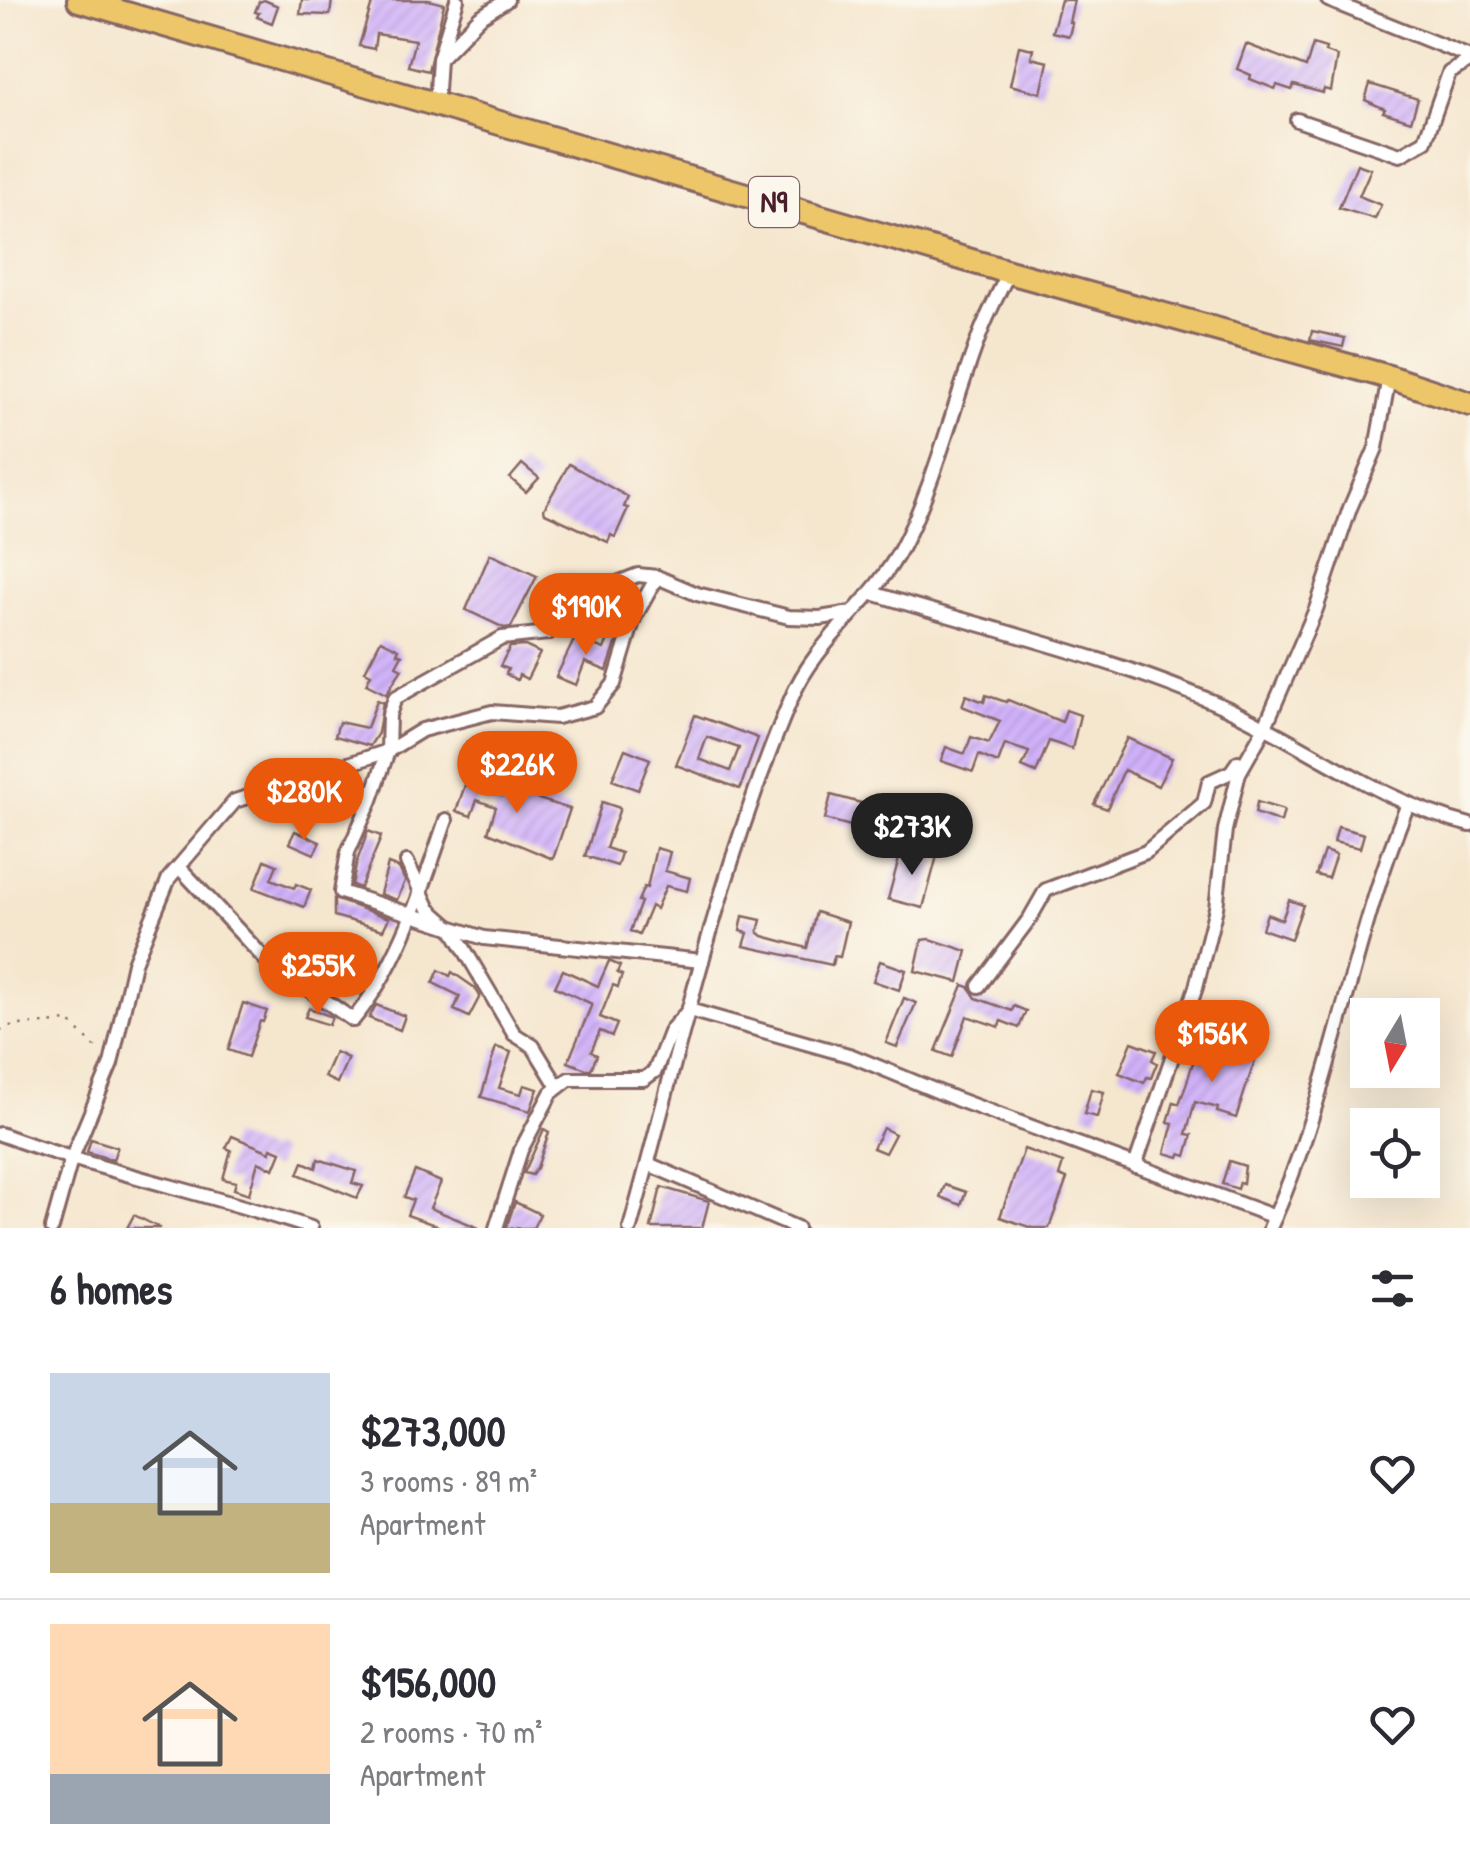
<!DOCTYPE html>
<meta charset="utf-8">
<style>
:root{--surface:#fff;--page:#f2f2f3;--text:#2b2b33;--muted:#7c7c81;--line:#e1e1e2;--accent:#ea580c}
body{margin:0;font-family:"Patrick Hand",sans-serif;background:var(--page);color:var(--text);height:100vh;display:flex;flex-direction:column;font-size:38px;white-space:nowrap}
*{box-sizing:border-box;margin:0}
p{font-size:32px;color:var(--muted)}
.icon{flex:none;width:55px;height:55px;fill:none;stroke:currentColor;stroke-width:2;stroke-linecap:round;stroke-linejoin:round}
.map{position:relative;height:1228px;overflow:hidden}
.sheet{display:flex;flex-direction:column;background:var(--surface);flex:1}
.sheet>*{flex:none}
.needle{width:65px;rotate:190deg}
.fabs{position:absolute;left:1350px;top:998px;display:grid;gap:20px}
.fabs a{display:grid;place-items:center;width:90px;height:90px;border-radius:0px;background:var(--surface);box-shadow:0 10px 40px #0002;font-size:50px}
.price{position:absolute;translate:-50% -85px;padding:0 22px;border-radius:35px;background:var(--accent);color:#fff;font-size:32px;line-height:65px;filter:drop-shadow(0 2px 5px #0008)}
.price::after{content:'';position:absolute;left:50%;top:60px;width:30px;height:22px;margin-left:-15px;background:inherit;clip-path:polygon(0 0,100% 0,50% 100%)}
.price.selected{background:#222;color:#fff}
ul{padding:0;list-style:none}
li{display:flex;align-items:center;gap:30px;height:250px;padding:0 50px}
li+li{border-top:2px solid var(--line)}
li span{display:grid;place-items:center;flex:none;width:280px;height:200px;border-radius:0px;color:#555}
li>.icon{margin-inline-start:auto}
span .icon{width:120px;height:120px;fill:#fffc;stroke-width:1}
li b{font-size:42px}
h2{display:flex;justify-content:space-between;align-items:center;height:120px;padding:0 50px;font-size:42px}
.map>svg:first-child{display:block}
.building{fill:url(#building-hatch);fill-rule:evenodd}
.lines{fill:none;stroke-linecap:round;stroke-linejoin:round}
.street-casing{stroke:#866564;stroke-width:18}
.highway-casing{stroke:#866564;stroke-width:28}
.path{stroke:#866564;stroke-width:2.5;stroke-dasharray:2.5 8;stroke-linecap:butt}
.street{stroke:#fff;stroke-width:12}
.highway{stroke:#ecc669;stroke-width:22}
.labels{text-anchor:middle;stroke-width:10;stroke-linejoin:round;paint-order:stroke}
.shield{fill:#fbf7ec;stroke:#7f6065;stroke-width:2.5}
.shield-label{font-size:30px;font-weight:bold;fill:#4a1f2b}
</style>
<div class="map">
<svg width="1470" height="1228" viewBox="0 0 1470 1228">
<defs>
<pattern id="building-hatch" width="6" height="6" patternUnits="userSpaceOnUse" patternTransform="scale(2.5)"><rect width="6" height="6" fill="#d0b1fa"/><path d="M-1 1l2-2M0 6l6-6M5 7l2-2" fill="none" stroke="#b498d6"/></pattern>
</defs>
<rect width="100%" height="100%" fill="#fbf7ec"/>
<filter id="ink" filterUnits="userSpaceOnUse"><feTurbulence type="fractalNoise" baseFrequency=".01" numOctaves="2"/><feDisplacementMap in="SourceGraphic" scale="20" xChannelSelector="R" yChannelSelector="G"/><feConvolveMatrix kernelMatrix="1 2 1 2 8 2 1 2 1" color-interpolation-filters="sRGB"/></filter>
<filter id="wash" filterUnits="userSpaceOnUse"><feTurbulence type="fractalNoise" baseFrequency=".0048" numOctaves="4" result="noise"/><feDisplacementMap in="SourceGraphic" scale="40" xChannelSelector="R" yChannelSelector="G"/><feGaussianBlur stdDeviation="2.25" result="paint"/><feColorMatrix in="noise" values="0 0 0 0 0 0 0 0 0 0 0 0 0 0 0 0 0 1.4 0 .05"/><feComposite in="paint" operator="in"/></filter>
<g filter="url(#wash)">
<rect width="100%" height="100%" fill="#f5e6ce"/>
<g id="blocks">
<!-- building -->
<g class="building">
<polygon points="264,0 278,6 272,23 257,17 259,13 255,12 259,2"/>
<polygon points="302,0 332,0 330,15 300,14"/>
<polygon points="373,0 429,0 444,4 428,71 408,66 415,40 376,34 374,49 359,46"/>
<polygon points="1061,0 1074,0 1069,22 1072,23 1069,36 1052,32"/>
<polygon points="1246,44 1306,67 1313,44 1326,48 1325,52 1337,56 1331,91 1324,89 1323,93 1294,85 1292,90 1277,85 1275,89 1250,79 1251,75 1237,69"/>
<polygon points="1019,46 1033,49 1031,58 1048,62 1041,93 1010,85"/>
<polygon points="1370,84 1418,99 1411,121 1383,112 1385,109 1365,100"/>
<polygon points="1357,164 1371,169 1359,196 1381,205 1375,219 1339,208"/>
<polygon points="1312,331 1345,338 1343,347 1310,340"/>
<polygon points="522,464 539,478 526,492 510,478"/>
<polygon points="569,464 628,497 624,507 628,508 615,537 611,535 608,542 545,513 544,509"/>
<polygon points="490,554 537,576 511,627 504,628 466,610"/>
<polygon points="611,632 619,635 607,671 585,662 576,685 556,677 575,638 604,649"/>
<polygon points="381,640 399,649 397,653 402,655 396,666 402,669 386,694 366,684 371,674 365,671"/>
<polygon points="525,646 540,653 527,679 519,675 517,680 506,674 508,669 500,666 510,647"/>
<polygon points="966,695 984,702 986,695 1006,702 1008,700 1062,722 1066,710 1080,715 1072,749 1049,741 1036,773 1022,767 1029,752 1005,744 998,763 979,755 973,772 941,761 946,747 965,754 971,737 989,743 1000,721 962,706"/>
<polygon points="377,700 383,702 378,733 370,746 335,736 339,722 367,728"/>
<path d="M695,715l63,23 -18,51 -64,-24zM707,737l32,11 -9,23 -31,-12z"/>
<polygon points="1127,738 1172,758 1158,786 1124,770 1107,809 1094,804"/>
<polygon points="625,749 650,759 638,790 612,780"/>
<polygon points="471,768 486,774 481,789 502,796 504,788 570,809 553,859 488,832 496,807 477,800 471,816 456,811"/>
<polygon points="831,795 876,807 869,831 825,819"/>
<polygon points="602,802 620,808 606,848 621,853 617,866 585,856"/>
<polygon points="1257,802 1284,810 1281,822 1255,813"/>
<polygon points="1338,827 1364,834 1360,848 1334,842"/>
<polygon points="295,831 320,842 314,854 289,843"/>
<polygon points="368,831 381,836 380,840 360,888 352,885 357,861"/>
<polygon points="902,847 937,856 923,908 888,899"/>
<polygon points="656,848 670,852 665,871 690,878 687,891 666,886 656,909 651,906 639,935 630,931 641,902 638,901 644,887 647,888"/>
<polygon points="1324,851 1336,855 1328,878 1316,875"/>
<polygon points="265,860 277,865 271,879 294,888 296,884 311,890 304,907 254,888"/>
<polygon points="388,864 399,868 405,881 397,900 380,894"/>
<polygon points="334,899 389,918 383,930 334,916"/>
<polygon points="1289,900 1303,905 1291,939 1262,929 1267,914 1282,920"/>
<polygon points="816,912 848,922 840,957 834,956 832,965 744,946 748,933 740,931 743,916 761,920 758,932 763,936 807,948"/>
<polygon points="930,939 967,951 959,982 915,971 922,940"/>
<polygon points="609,961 620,966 617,973 622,975 618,987 613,985 600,1017 617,1024 612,1036 600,1031 591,1052 597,1055 591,1069 586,1069 568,1062 592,1004 555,987 563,970 598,986"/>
<polygon points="880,961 906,970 899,990 873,981"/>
<polygon points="439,970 450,976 452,972 475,988 480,996 469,1017 454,1010 460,996 433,983"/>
<polygon points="963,985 969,987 976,998 1012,1011 1014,1006 1026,1011 1019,1028 1001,1021 999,1027 967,1016 952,1057 936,1051"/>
<polygon points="904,998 916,1003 897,1047 886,1043"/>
<polygon points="243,1003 267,1011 263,1022 260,1021 248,1057 228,1050"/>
<polygon points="376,1005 405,1016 400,1030 369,1018"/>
<polygon points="309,1008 332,1017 329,1025 305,1017"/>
<polygon points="1203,1030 1259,1048 1236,1118 1217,1112 1218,1108 1195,1102 1186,1134 1192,1135 1186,1156 1180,1154 1179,1157 1165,1153 1173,1123 1168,1122 1174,1102 1179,1104 1186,1085"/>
<polygon points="1132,1042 1156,1051 1152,1060 1157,1063 1151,1078 1147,1077 1144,1083 1119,1073"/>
<polygon points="496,1047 511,1052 499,1088 521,1094 524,1085 538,1089 530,1111 481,1097"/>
<polygon points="335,1052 348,1058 337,1083 324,1077"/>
<polygon points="1091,1089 1104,1092 1097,1117 1084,1114"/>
<polygon points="883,1128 895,1134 885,1153 873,1148"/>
<polygon points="544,1129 549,1132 537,1168 532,1175 524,1173"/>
<polygon points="232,1136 270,1152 271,1148 281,1152 274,1169 258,1162 249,1194 234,1189 236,1182 223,1179 231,1150 226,1148"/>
<polygon points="91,1139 117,1147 113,1160 87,1152"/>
<polygon points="1024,1149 1063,1163 1059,1176 1067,1179 1049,1228 1032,1228 1000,1217"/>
<polygon points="318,1159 356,1171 352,1183 363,1186 357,1198 298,1174 303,1162 316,1168"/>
<polygon points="1229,1161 1245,1166 1243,1183 1240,1182 1238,1189 1222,1184"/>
<polygon points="415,1171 441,1182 430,1208 479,1228 443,1228 407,1215 413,1200 404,1197"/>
<polygon points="945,1185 966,1192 961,1205 940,1197"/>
<polygon points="661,1187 709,1201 702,1228 651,1228"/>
<polygon points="515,1202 540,1214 533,1228 506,1228"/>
<polygon points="134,1215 160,1228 127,1228"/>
</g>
</g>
</g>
<g filter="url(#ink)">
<use href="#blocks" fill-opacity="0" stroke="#866564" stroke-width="2.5"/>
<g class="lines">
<!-- street casing -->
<g class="street-casing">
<g id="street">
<polyline points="1328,0 1470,57"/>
<polyline points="441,57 480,17 507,0"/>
<polyline points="436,106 439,59 457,0"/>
<polyline points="1297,120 1400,155 1425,141 1449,73 1470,60"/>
<path d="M872,593c113,35 243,65 350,113 83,37 159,97 248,119"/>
<polyline points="407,862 429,909 453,930 514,1034 533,1046 558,1087"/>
<path d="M179,867l85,91 89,62c47,-57 69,-131 93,-200"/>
<polyline points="702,961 484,938 341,892 348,852 371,800 388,751 389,715 395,698 502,638 548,633 594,592 638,575 657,577 697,594 789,617 820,618 851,613"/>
<polyline points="979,986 1030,918 1046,890 1146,852 1204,803 1209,782 1231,772 1238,762"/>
<path d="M0,1134c102,38 208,59 311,94"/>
<polyline points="648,1164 797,1228"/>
<polyline points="1135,1166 1196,987 1216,908 1225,830 1239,773 1264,729 1316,609 1350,508 1376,448 1389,377"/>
<polyline points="52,1228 71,1160 111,1064 134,963 169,878 235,801 388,751 422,730 492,712 557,717 595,707 614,684 634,618 657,577"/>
<polyline points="496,1228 521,1150 551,1093 569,1079 644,1079 655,1071 671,1030 689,1010 852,1056 956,1099 1275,1217"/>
<path d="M630,1228c49,-177 89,-359 161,-529 25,-60 81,-95 111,-152 35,-68 51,-143 78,-213 8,-21 19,-42 29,-62"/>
<path d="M1270,1228c62,-136 81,-287 138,-424"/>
</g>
</g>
<!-- highway casing -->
<g class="highway-casing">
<polyline id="highway" points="79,0 1009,272 1389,377 1470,404"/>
</g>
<!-- path -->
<polyline class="path" points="0,1030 9,1026 69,1021 100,1052"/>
<!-- street -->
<use href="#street" class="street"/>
<!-- highway -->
<use href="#highway" class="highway"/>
</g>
</g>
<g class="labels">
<!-- shield labels -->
<rect class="shield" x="749" y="177" width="50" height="50" rx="8"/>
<g class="shield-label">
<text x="774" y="212">N9</text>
</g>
</g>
</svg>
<div class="fabs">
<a><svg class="needle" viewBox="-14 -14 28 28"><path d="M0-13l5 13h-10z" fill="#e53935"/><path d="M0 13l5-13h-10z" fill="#7c7c81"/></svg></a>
<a><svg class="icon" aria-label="locate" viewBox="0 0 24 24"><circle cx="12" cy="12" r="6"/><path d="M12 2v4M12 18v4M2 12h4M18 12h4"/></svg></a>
</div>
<b class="price" style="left:586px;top:658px">$190K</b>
<b class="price" style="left:517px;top:816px">$226K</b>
<b class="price" style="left:304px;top:843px">$280K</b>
<b class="price selected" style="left:912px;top:878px">$273K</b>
<b class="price" style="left:318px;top:1017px">$255K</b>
<b class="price" style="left:1212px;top:1085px">$156K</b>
</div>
<section class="sheet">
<h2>6 homes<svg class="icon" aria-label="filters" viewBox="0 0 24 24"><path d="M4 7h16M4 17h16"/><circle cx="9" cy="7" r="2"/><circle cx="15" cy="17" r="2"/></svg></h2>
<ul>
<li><span style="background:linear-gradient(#c9d6e8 65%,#c2b280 0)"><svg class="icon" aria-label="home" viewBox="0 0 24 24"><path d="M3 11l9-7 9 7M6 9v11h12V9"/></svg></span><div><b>$273,000</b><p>3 rooms · 89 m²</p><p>Apartment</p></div><svg class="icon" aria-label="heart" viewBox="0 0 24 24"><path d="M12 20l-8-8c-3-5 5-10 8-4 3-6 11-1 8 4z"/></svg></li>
<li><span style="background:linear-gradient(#ffd9b3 75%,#9aa5b1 0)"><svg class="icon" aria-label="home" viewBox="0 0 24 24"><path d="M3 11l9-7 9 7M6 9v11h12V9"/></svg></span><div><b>$156,000</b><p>2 rooms · 70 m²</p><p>Apartment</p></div><svg class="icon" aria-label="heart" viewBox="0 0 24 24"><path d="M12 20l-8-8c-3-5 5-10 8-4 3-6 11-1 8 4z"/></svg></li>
</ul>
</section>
